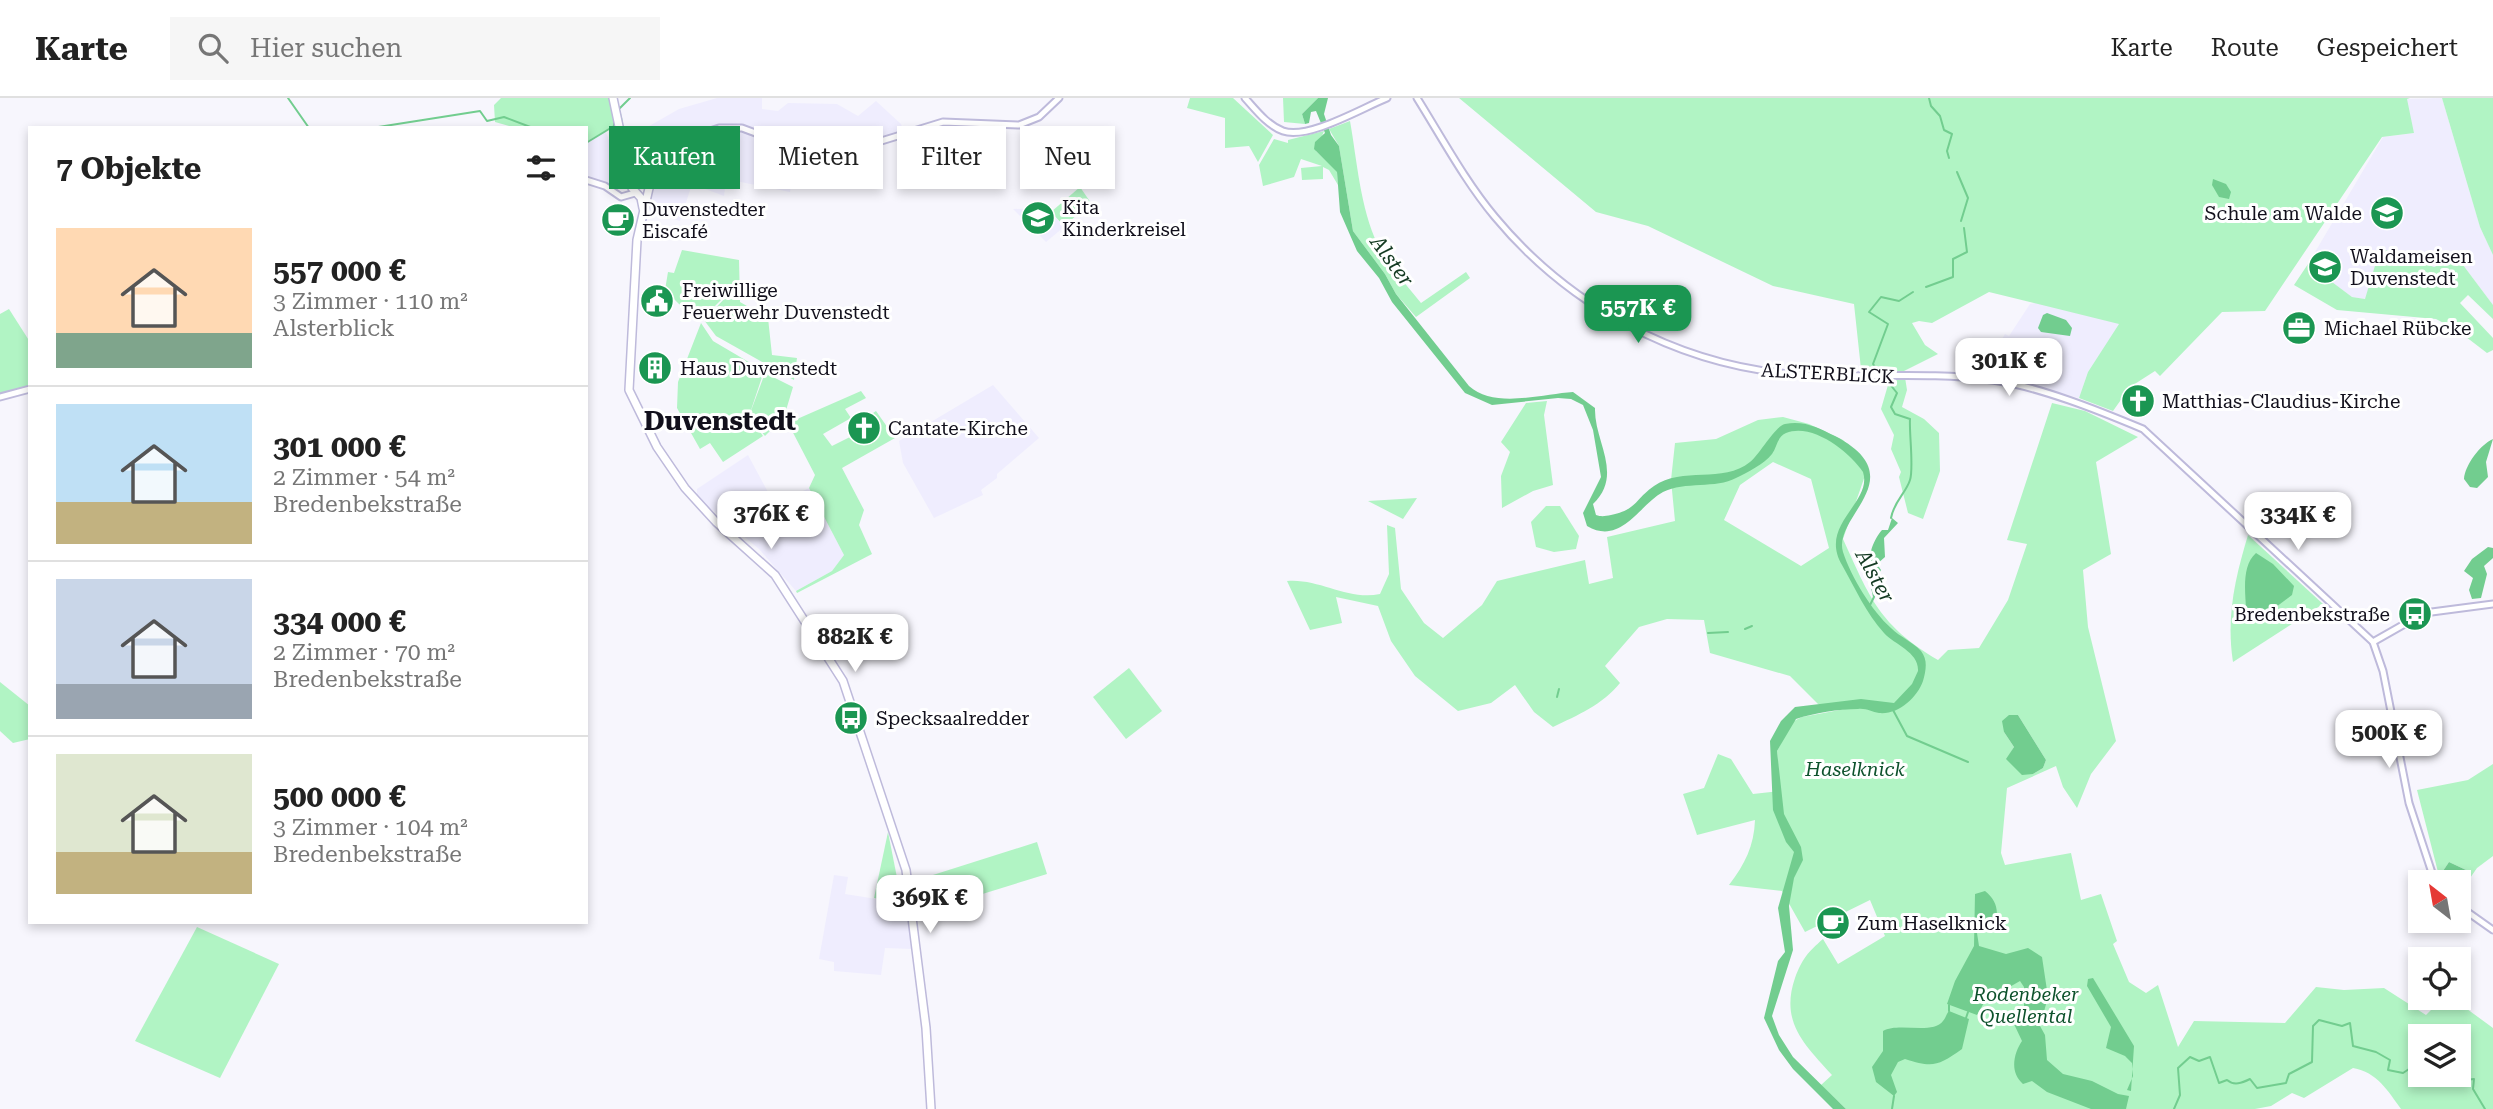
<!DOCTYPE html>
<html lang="de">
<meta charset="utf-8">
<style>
:root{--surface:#fff;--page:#f6f6f6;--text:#222;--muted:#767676;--line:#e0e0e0;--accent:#1b9652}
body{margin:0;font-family:"Roboto Serif",serif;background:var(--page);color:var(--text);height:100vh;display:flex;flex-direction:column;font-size:26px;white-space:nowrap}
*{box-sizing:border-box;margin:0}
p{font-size:23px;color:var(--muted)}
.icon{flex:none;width:38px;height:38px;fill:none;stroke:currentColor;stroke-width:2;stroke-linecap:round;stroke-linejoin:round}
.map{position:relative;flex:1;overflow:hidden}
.side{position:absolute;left:28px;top:28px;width:560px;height:798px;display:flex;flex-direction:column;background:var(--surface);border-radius:0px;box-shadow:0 4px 10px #0003}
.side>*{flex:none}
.top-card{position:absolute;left:609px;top:28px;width:665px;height:63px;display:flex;gap:14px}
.needle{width:46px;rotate:329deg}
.buttons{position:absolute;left:2408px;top:772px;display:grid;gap:14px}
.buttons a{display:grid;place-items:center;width:63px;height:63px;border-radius:0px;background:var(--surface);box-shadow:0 4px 10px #0003;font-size:35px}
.price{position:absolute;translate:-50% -60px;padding:0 16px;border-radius:14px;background:#fff;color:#222;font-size:23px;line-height:46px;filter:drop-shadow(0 2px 4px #0008)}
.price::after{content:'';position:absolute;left:50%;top:42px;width:21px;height:16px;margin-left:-10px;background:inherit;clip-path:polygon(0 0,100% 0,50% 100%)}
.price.on{background:var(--accent);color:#fff}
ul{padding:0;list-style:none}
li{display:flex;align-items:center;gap:21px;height:175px;padding:0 28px}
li+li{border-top:2px solid var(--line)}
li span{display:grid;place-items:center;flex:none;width:196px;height:140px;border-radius:0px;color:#555}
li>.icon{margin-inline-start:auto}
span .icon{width:84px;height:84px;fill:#fffc;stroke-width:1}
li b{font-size:30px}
h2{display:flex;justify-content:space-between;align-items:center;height:84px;padding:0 28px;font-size:30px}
.chip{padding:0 24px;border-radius:0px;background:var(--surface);box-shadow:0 4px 10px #0003;font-size:24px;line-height:63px}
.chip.on{background:var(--accent);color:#fff}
header{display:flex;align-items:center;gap:42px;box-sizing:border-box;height:98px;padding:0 35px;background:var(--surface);border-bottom:2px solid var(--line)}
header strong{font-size:33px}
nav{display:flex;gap:38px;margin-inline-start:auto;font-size:24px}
.search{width:490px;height:63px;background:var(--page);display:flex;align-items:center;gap:18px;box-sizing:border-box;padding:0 24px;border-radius:0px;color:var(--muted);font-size:26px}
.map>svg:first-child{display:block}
.built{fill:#efedfe}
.green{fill:#b1f4c4;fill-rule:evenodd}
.water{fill:#72cd8f}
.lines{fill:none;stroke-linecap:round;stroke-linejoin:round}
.stream{stroke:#72cd8f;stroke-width:2}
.minor-casing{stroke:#bebadb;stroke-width:9}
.major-casing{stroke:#bebadb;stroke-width:10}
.minor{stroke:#fff;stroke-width:5}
.major{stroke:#fff;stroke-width:7}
.labels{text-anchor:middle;stroke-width:6;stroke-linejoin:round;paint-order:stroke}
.poi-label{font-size:19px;fill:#12101c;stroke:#fff;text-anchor:start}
.street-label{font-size:19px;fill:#12101c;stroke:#fff}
.park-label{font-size:19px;font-style:italic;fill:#0d522c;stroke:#fff}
.water-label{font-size:21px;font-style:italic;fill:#143a22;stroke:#fff}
.district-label{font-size:26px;font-weight:bold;fill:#12101c;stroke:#fff}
</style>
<header>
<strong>Karte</strong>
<div class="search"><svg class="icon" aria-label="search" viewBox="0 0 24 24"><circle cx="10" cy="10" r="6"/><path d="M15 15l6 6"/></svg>Hier suchen</div>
<nav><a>Karte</a><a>Route</a><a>Gespeichert</a></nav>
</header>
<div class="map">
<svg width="2493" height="1011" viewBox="0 0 2493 1011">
<rect width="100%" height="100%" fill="#f7f6fd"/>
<!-- built -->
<g class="built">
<polygon points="717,0 762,0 762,11 778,13 788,5 837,6 858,18 876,3 901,26 905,38 846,56 851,76 835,80 827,60 795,67 790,94 726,81 724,98 692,86 680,123 648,113 659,75 653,63 656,58 650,47 637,35 679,11"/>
<polygon points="2442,0 2480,129 2493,157 2493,207 2457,159 2434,169 2402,156 2365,201 2352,199 2308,166 2383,39 2414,35 2406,1"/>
<polygon points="605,32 626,86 622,89 586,78 586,44"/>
<polygon points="1047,110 1064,129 1046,144 1013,111"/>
<polygon points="2054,201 2120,226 2088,274 2079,300 1993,276 1985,270 2005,236 2009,238 2030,206"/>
<polygon points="993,287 1039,340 997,376 997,380 981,392 983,397 934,420 903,365 899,343"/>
<polygon points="748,357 775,407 809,390 844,457 832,473 796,493 759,451 697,399 697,391"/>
<polygon points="834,777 848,779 845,796 902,805 908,810 912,851 885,850 881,877 834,873 834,864 819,861"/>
</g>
<!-- green -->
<g class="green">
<polygon points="501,0 617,0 623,23 586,44 586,30 516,30 495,24 494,7"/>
<polygon points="1190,0 1233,0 1273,37 1258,64 1249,48 1225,50 1225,20 1187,10"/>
<polygon points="1283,0 1318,0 1302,16 1305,26 1284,24"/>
<polygon points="1459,0 2410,0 2407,1 2414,35 2382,39 2265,213 2222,214 2160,278 2155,273 2130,289 2113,313 2079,300 2088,274 2119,226 1989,194 1932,225 1919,223 1912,225 1925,247 1938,256 1904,273 1907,292 1902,309 1924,321 1939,335 1940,373 1923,421 1908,415 1899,379 1901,374 1891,351 1894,337 1881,311 1888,287 1875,284 1861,271 1854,206 1773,188 1648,128 1596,114"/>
<polygon points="2442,0 2493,0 2493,157 2480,129"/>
<path d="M1350,23c7,39 10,87 28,124 11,21 28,39 43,58l45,-31 4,6 -54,39 -20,-23 -11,-20 -32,-43 -14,-85 -10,-17z"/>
<polygon points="946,28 954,63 946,67 917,35"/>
<polygon points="1324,33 1316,53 1337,73 1338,87 1329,72 1323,69 1323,81 1302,82 1301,70 1322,68 1301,61 1294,79 1263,88 1259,67 1274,41 1288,45 1288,42"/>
<polygon points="637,43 635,48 649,57 644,66 630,54 632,47"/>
<polygon points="1080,89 1091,105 1064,128 1051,114"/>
<polygon points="2380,151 2402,156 2434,169 2457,159 2493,207 2493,221 2468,197 2460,205 2493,240 2493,252 2487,255 2457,232 2436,221 2337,212 2294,187 2308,166 2352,199 2365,201"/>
<polygon points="682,152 739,162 740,204 768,220 772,257 797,260 794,282 716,238 704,222 728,197 732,199 728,195 703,220 679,206 665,192 668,174 674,175"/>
<polygon points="9,211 30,244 30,287 0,296 0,216"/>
<polygon points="701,225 713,243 764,273 749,318 765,275 793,289 784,319 765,338 754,325 763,338 723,364 710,345 700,351 677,310 678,284"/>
<polygon points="861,293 866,300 845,311 851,320 823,336 832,348 878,325 873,315 876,313 895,340 842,370 864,412 859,427 872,456 797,495 796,493 832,473 844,457 809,390 815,377 788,325"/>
<polygon points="1547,303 1544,317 1553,387 1533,393 1502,410 1501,378 1510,354 1501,344 1526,305"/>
<path d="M2052,305l33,8 53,26 -42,25 15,92 -28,16 5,57 28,114 -25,33 -14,34 -14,-21 -7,-21 -49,22 -6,65 4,12 66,-12 10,47 20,-6 16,47 -4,3 16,38 17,11 12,-8 20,62 16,-26 91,2 31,-36 28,3 40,-2 42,27 17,-17h9l41,30v81h-92c-13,-18 -24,-37 -48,-41l-49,30 -12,-5 -21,13 -16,3h-409l-25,-24 11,-10c-28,-31 -52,-53 -37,-97 7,-19 13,-26 28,-39l15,25 47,-28 -15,-36 -65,32 -23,-41 -53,-6c16,-21 25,-39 26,-65l-58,15 -14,-41 21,-6 14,-34 13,5 22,35 27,-3 -3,-40 15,-29 10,-5 43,-8 -27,-5 -28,-28 -80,-23 -6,-33 -37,-1 -28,8 -34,39 15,17c-18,22 -42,32 -67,44l-19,-15 -19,-27 -24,18 -33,8 -43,-35 -24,-35 -13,-35 -42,-9 6,26 -32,7 -23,-49c32,-3 61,20 93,13l9,-20 -2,-49 8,3 6,61 23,34 19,15 39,-33 15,-24 88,-21 4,24 24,-6 -6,-41 68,-16 -4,-41 4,-37 41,-4 42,-19 25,-3 26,7 34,16 25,27 -25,72c27,59 36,86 95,121l10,-10 31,-2 29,-48 19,-56 -20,-4zM1773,364l38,17 18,69 -28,18 -77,-46 16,-35zM2018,617l28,45 -3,8 -10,6 -26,-15 7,-12 -10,-15zM2420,938h39v38h-39z"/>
<polygon points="1417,400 1403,421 1368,403"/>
<polygon points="1546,408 1560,408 1579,438 1576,451 1554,454 1536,449 1531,424"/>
<path d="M2248,437l75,69 -90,58c-7,-45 2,-84 15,-127z"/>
<polygon points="1129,570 1162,613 1126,641 1093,599"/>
<polygon points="0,584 30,608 30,641 13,645 0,633"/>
<polygon points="2493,666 2493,758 2477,770 2459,796 2459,787 2466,772 2449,764 2443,773 2450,784 2445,784 2438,774 2417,692 2468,682"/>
<polygon points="888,734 902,805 874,800"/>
<polygon points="1037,744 1047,776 921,815 914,783"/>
<polygon points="197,829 279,866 220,980 135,943"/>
</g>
<!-- water -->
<g class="water">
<path d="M1318,0h10l-4,16 7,21 8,11 14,85 32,43 11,20 73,92c25,23 73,8 104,6l22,16c-1,34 29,66 -2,96l3,11c6,2 9,1 15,0 27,-6 23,-15 43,-29 28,-20 69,-2 96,-24 10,-8 25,-36 35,-38 19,-4 34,4 50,12 80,42 -3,80 8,116 8,25 29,59 48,76 9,9 22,14 30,23 7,9 5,19 2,30 -6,17 -25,34 -44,32 -7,-1 -13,-5 -21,-4 -19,0 -44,4 -62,10l-19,32 7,63 17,33 2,13 -9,18 -5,28 4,44 -21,66 7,19 14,22 53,52h-13l-40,-40 -14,-19 -15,-32 14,-57 7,-9 -7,-44 16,-56 -8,-10 -13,-32 -3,-69 11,-20 14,-14 66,-8 33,4 18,-19 6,-13c1,-19 -23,-26 -34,-38 -18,-20 -29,-45 -42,-68 -24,-41 31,-62 21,-93 -13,-20 -51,-50 -77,-39 -9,4 -9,14 -14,21 -8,10 -24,18 -36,24 -20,11 -51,3 -73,14 -24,13 -42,54 -76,34l-4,-13 18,-36 -8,-47 -10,-25 -12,-6 -13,-1 -66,7 -27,-12 -73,-91 -13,-24 -22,-27 -17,-39 -3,-40 -23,-23 1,-7 10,-9 -9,-22 -5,1 -2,11 -4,1 -3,-10z"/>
<polygon points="2213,81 2226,86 2231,94 2229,101 2219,99 2212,87"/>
<polygon points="2047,215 2066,222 2072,230 2070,238 2041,234 2038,230 2043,217"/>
<path d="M2493,341l-7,23 2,15 -11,11 -7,-1 -6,-8c1,-14 16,-34 29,-40z"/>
<path d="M1892,420l6,5 -14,15 1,19 -8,7 4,6 -10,17 -4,-17 5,-6c-5,-10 3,-26 10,-34h6z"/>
<polygon points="2488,449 2493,450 2493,460 2484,468 2487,476 2481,500 2472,501 2469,492 2473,480 2464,473 2472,461"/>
<path d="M2256,455l17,11 21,22 -2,9 -24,18 -12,4 -10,-9c-1,-18 -4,-43 10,-55z"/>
<polygon points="2009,617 2018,617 2046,662 2043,670 2033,676 2022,677 2006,661 2014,649 2004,634 2002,623"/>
<polygon points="2449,764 2466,772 2460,787 2450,784 2443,773"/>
<path d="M1985,793c12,9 16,24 7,37l-15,5 2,13 27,8 22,-6 14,9 6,40 -8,29 5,9 2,25 16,14 29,7 26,13 11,2 -3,13h-35l-44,-17 -15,-11 -9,3c-14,-12 -9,-31 -1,-43l-8,-17 3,-10 7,-5v-22l-4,-6 -35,20 -8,14 -30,-11 8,-23 19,-35 1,-52z"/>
<polygon points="2093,880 2134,948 2131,993 2127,992 2133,978 2132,965 2125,958 2106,950 2111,929 2087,888 2088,881"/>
<path d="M1949,913l20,8 -7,30c-24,17 -29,19 -57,10l-7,3 -7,13 6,17 -3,4 -18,-14 -4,-15 11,-16v-20c15,-9 50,4 60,-10 3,-3 3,-7 6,-10z"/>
</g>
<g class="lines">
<!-- stream -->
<g class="stream">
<polyline points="288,0 309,30"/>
<polyline points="1929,0 1931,8 1940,18 1944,32 1952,36 1947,53 1949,60"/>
<polyline points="620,10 630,0"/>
<polyline points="372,30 480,13 487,23 504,19 533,30"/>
<polyline points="586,45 614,28 614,18"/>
<polyline points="1957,74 1968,100 1961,123"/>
<polyline points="1926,189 1953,179 1953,161 1967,154 1964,130"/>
<polyline points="1877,271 1873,266 1888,226 1869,214 1881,199 1899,203 1913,194"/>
<path d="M1889,285l8,10 -6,14 4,7 15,5c-1,14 4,49 0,61 -4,13 -16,21 -19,38"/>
<polyline points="1870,507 1874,499 1872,489"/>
<polyline points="1745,531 1752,528"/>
<polyline points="1708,535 1728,534"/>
<polyline points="1557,599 1559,591"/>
<polyline points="1893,612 1907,638 1968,664"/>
<polyline points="1949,913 1949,907"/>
<polyline points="1966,920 1968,914"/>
<polyline points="2426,976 2431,976"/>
<polyline points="2442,976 2448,984 2474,981 2473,991 2485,1011"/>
<polyline points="1892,1011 1894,998"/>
<path d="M2174,1011l6,-14 -2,-27 12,-11 9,4 11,-4 9,26 8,-3c7,6 15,3 23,-1l7,9 29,-5 3,-9 23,-12 1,-36 6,-6 23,6 8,-3 3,23 23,6 14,8 -2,10 15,3 9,-6 8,1"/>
</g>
<!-- minor casing -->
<g class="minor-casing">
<g id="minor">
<path d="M1245,0c11,12 22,27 38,33 25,9 79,-23 104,-33"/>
<path d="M1417,0c25,40 48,83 78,119 74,89 181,147 296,157 67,5 135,-3 201,6 46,6 108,31 151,49l230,213 10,29 26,132 26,79"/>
<polyline points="647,80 670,52 698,37 719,30 742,30 801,52 829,53 865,48 943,24 1019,27 1039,19 1059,0"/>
<polyline points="586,82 605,88 621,99 635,95"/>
<polyline points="0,299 30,291"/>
<polyline points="2373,544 2424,515 2493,506"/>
<polyline points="2459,808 2493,832"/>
</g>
</g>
<!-- major casing -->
<g class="major-casing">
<g id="major">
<polyline points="613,0 632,90 641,100 643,110"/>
<polyline points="626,67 636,76 647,80 650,86 637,142 629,292 657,349 685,390 716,424 775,477 843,583 906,772 926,930 931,1011"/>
</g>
</g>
<!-- minor -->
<use href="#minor" class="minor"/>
<!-- major -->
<use href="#major" class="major"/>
</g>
<!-- icons -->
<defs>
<g id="school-disc" transform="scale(1.75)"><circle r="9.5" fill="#1b9652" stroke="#fff"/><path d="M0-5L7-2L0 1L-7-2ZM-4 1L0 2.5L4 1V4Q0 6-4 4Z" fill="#fff"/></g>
<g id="cafe-disc" transform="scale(1.75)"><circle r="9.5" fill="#1b9652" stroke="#fff"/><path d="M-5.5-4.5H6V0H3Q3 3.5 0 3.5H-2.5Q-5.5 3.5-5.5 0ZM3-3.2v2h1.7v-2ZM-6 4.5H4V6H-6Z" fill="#fff"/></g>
<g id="civic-disc" transform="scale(1.75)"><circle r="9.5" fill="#1b9652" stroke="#fff"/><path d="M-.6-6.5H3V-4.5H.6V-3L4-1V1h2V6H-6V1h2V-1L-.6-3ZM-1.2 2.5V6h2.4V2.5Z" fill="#fff"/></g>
<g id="office-disc" transform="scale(1.75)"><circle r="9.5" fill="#1b9652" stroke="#fff"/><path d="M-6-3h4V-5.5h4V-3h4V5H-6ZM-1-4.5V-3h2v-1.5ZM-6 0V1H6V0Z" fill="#fff"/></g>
<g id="building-disc" transform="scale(1.75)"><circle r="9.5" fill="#1b9652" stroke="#fff"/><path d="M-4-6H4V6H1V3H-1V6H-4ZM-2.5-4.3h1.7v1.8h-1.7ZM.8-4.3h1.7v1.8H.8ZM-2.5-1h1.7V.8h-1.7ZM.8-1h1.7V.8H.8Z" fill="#fff"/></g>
<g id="church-disc" transform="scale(1.75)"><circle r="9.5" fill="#1b9652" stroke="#fff"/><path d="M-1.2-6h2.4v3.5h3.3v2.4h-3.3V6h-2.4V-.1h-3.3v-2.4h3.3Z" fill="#fff"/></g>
<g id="bus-disc" transform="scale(1.75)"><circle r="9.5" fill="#1b9652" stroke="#fff"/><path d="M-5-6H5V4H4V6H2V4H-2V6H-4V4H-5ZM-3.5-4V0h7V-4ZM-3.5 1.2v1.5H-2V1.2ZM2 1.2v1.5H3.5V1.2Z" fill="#fff"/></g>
</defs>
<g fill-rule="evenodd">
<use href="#school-disc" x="2387" y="115"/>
<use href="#school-disc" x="1038" y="120"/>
<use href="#cafe-disc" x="618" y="122"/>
<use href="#school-disc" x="2325" y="169"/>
<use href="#civic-disc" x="657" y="203"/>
<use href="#office-disc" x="2299" y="230"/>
<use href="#building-disc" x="655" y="270"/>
<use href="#church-disc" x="2138" y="303"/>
<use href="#church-disc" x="864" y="330"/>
<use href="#bus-disc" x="2415" y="516"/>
<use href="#bus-disc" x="851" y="620"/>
<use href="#cafe-disc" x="1833" y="825"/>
</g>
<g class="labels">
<!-- poi labels -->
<g class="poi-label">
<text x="1062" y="116">Kita<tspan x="1062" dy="22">Kinderkreisel</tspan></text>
<text x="642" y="118">Duvenstedter<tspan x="642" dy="22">Eiscafé</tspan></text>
<text x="2362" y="122" text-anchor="end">Schule am Walde</text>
<text x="2350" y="165">Waldameisen<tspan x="2350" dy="22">Duvenstedt</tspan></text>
<text x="682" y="199">Freiwillige<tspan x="682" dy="22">Feuerwehr Duvenstedt</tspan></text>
<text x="2324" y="237">Michael Rübcke</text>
<text x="680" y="277">Haus Duvenstedt</text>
<text x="2162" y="310">Matthias-Claudius-Kirche</text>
<text x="888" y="337">Cantate-Kirche</text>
<text x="2390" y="523" text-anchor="end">Bredenbekstraße</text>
<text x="876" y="627">Specksaalredder</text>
<text x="1857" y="832">Zum Haselknick</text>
</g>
<!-- street labels -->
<g class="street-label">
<text transform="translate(1828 275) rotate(3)" y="7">ALSTERBLICK</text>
</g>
<!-- park labels -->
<g class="park-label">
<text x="1855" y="678">Haselknick</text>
<text x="2026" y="903">Rodenbeker<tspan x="2026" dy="22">Quellental</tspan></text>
</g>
<!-- water labels -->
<g class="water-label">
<text transform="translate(1392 163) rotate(54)" y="7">Alster</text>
<text transform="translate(1875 478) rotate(61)" y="7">Alster</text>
</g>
<!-- district labels -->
<g class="district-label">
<text x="720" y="332">Duvenstedt</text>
</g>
</g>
</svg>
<div class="buttons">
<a><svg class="needle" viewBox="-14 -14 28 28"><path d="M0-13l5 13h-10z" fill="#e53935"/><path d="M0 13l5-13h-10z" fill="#767676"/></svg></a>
<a><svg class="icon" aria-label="locate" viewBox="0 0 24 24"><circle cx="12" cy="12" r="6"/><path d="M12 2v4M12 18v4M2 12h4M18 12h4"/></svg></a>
<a><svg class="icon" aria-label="layers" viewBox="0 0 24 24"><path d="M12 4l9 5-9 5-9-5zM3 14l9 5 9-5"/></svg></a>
</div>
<b class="price on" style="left:1638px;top:247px">557K €</b>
<b class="price" style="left:2009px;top:300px">301K €</b>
<b class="price" style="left:771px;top:453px">376K €</b>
<b class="price" style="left:2298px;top:454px">334K €</b>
<b class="price" style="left:855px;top:576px">882K €</b>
<b class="price" style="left:2389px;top:672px">500K €</b>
<b class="price" style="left:930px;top:837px">369K €</b>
<div class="top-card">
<a class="chip on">Kaufen</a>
<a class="chip">Mieten</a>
<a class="chip">Filter</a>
<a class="chip">Neu</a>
</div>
<section class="side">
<h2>7 Objekte<svg class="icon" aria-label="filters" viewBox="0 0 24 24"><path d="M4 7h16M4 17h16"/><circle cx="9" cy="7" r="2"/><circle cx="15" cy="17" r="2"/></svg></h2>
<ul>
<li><span style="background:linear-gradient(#ffd9b3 75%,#7fa58c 0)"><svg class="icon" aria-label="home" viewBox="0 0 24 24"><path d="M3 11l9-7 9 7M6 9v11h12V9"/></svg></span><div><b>557 000 €</b><p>3 Zimmer · 110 m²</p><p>Alsterblick</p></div></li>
<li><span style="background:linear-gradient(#bfe0f5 70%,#c2b280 0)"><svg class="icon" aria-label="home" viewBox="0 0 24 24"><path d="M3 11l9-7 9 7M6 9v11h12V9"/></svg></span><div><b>301 000 €</b><p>2 Zimmer · 54 m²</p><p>Bredenbekstraße</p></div></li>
<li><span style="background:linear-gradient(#c9d6e8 75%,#9aa5b1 0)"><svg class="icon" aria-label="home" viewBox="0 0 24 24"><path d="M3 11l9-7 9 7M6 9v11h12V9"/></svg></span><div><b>334 000 €</b><p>2 Zimmer · 70 m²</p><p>Bredenbekstraße</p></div></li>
<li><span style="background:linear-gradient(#dfe7d0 70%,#c2b280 0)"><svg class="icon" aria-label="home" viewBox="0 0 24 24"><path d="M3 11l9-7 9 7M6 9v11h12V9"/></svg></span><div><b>500 000 €</b><p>3 Zimmer · 104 m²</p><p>Bredenbekstraße</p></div></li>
</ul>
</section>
</div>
